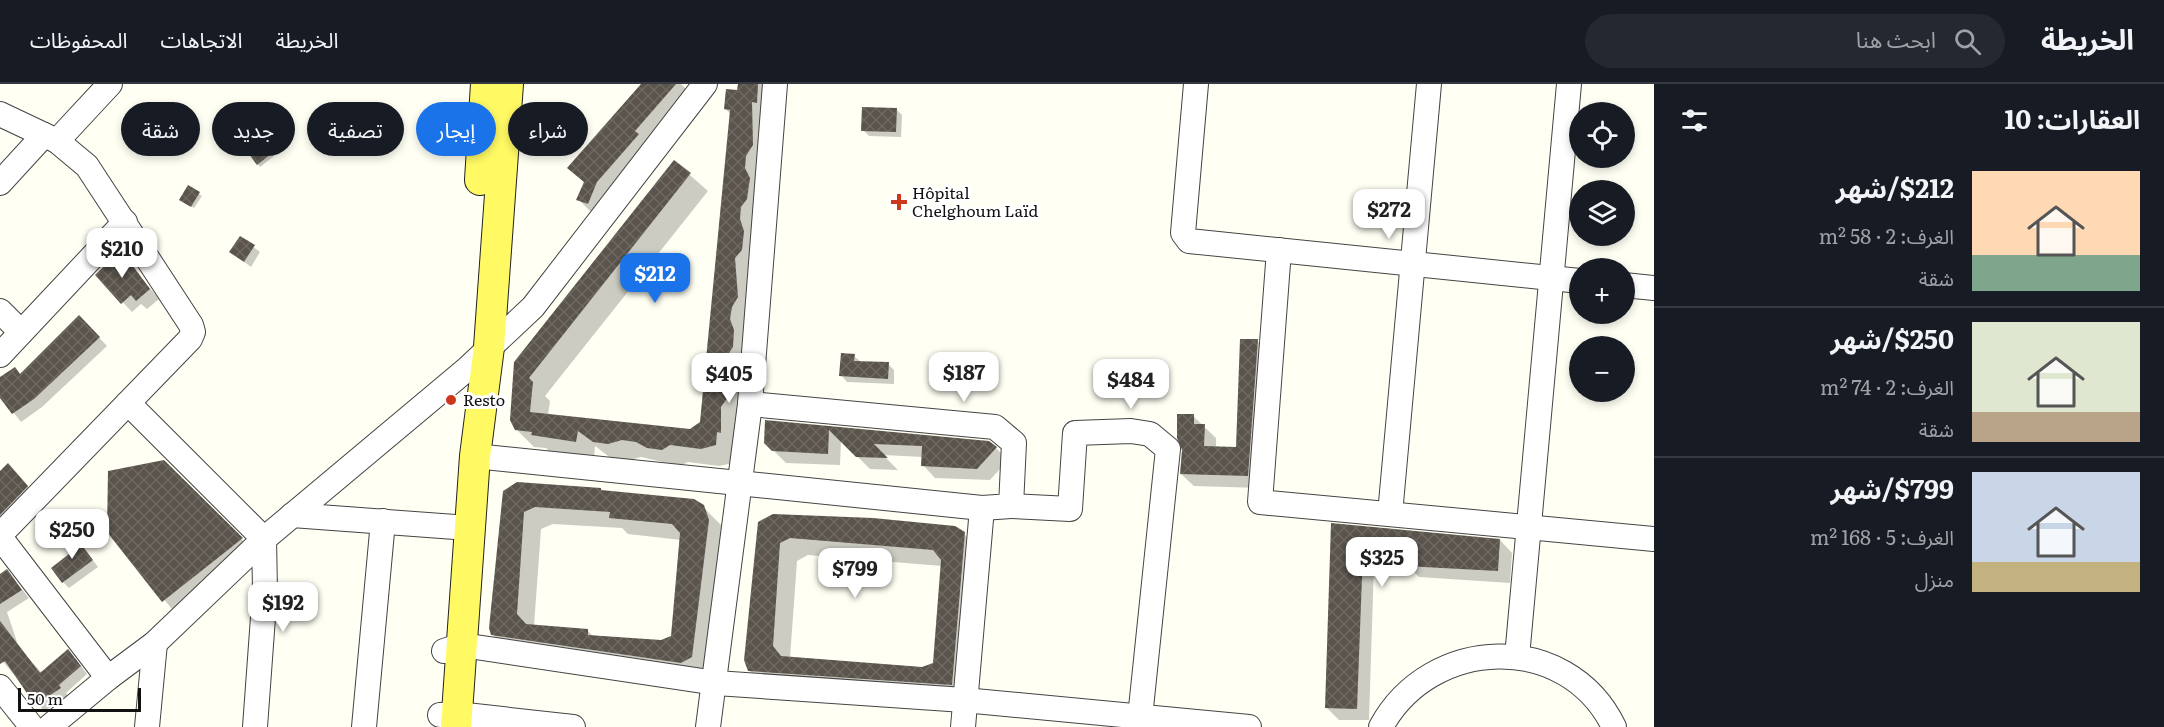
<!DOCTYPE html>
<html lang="ar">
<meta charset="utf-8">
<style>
:root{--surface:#171b24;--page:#242831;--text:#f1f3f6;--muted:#9ea1a6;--line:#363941;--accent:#1a73e8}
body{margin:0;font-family:Literata,"Noto Sans Arabic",serif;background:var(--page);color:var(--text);direction:rtl;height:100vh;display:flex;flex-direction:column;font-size:22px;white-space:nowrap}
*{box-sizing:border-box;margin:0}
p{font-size:20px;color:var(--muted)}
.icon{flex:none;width:33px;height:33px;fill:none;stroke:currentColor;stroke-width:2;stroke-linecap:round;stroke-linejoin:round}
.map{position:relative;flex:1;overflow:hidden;direction:ltr}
.side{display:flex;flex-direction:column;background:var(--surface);width:510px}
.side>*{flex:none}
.hud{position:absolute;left:18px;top:18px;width:570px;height:54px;direction:rtl;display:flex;gap:12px}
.fabs{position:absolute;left:1569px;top:18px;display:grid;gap:12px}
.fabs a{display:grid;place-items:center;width:66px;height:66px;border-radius:50%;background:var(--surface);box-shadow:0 3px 9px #0003;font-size:30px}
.scale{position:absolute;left:18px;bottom:15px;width:123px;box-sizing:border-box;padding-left:6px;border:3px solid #111;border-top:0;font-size:16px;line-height:21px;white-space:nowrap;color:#111;-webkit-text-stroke:4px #fff;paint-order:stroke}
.price{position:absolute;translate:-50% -51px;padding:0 14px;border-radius:12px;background:#fff;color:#222;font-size:20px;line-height:39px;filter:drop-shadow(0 2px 3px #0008)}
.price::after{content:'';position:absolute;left:50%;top:36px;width:18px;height:14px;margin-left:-9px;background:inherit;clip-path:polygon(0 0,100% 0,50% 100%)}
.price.selected{background:var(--accent);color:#fff}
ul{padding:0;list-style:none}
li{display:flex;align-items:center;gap:18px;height:150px;padding:0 24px}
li+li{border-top:2px solid var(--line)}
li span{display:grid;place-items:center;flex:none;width:168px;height:120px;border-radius:0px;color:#555}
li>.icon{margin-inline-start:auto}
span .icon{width:72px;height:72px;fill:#fffc;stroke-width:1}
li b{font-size:26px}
h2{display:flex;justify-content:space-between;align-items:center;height:72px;padding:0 24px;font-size:26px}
.tag{padding:0 21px;border-radius:27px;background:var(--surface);box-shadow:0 3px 9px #0003;font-size:21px;line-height:54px}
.tag.selected{background:var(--accent);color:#fff}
header{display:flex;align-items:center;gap:36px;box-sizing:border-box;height:84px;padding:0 30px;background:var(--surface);border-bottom:2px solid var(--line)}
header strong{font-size:28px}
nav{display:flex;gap:33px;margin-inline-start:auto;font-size:21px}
.search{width:420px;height:54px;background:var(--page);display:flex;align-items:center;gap:15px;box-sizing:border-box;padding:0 21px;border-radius:33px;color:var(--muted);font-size:22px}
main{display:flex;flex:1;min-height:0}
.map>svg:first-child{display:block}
.shadow{fill:#0003;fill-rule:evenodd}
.building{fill:url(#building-cross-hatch);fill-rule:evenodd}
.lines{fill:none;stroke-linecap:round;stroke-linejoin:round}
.minor-casing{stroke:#444;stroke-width:26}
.major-casing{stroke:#222;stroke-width:32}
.minor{stroke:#fff;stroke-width:24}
.major{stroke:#fff964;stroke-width:30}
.poi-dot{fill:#cd381c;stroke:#fff;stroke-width:2}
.labels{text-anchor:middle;stroke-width:6;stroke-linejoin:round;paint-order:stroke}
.poi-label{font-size:16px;fill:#111;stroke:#fff;text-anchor:start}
</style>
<header>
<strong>الخريطة</strong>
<div class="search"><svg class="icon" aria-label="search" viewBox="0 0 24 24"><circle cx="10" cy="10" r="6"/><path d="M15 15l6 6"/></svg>ابحث هنا</div>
<nav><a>الخريطة</a><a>الاتجاهات</a><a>المحفوظات</a></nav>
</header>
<main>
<section class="side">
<h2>العقارات: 10<svg class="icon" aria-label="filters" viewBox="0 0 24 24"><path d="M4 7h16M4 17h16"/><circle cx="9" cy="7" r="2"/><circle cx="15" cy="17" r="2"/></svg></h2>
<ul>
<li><span style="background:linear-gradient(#ffd9b3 70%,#7fa58c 0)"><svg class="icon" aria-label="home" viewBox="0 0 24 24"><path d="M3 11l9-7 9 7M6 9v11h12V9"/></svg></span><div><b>$212/شهر</b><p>الغرف: 2 · 58 m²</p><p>شقة</p></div></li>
<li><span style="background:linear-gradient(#dfe7d0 75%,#b9a48a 0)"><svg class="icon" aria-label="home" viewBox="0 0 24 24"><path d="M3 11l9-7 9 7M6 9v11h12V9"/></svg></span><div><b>$250/شهر</b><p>الغرف: 2 · 74 m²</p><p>شقة</p></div></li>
<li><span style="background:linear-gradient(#c9d6e8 75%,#c2b280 0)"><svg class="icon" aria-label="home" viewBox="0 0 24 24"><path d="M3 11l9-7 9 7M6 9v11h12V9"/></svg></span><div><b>$799/شهر</b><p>الغرف: 5 · 168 m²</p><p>منزل</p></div></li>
</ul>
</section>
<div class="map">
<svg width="1654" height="643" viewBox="0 0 1654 643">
<defs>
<pattern id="building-cross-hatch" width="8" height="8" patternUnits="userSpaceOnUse" patternTransform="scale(1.5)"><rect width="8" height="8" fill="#5a544c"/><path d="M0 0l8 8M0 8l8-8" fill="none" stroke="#6d6862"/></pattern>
</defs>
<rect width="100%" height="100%" fill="#fffff4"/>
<!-- shadow -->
<g class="shadow">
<polygon points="643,0 681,0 690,9 600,131 590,127 578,115 585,99 569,84"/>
<polygon points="739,0 776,0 733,379 719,382 688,378 680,382 641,373 626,377 612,375 595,362 594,374 550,368 546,364 534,363 516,345 515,279 675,78 708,107 545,312 550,317 548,331 691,346 701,338 731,30 725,25 738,8"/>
<polygon points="896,25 902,31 901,53 869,52 863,46"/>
<polygon points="267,63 274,72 260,83 258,80"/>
<polygon points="189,103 202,112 194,124 184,118"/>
<polygon points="241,154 260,168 251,183 231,168"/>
<polygon points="121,169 159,215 147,225 141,220 132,228 97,191"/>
<polygon points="87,241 107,262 42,323 21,338 0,311 0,295 15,284 21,291"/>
<polygon points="1257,257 1270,269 1260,404 1194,402 1181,390 1193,332 1216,354 1216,364 1238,365"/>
<polygon points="854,272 861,278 888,280 894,286 894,300 847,298 841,291"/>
<polygon points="766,337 996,364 1008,376 990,396 935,394 923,381 923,373 883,371 898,386 870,385 841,356 840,381 786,379 765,358"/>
<polygon points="164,377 254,468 176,530 108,447"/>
<polygon points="0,389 16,389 35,411 0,445"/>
<path d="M518,400l83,5 3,3 99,15 18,18 4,13 -16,136 -199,-22 -18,-18zM553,440l69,4 6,6 53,6 -8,97 -12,5 -67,-5 -6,-6 -54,-5 7,-97z"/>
<path d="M760,439l204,11 18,17 -13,150 -202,-13 -18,-18zM808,471l134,11 -8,98 -11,5 -133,-11 7,-97z"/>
<polygon points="1333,441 1500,456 1512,469 1510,499 1419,493 1406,480 1374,479 1369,636 1339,636 1326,623"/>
<polygon points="80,459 98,483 69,504 63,498 71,470"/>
<polygon points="7,487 29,514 7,528 18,561 28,574 42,589 75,574 87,590 66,609 68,612 44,627 0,574 0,492"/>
</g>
<!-- building -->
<g class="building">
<polygon points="641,0 676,0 635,47 639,50 597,98 588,120 576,116 584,98 567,84"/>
<polygon points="738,0 758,0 757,19 752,18 753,61 746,72 745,84 750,94 747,115 741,123 740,135 744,147 742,166 735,174 738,213 732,223 730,235 734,246 733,263 727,272 726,283 730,297 728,313 721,323 721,349 717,348 716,361 701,365 670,361 662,366 647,364 636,358 622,356 608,360 593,358 578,347 576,358 531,351 532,348 515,346 510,336 514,278 674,76 691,89 529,294 533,298 530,328 690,345 700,338 730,26 724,25 726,5 737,6"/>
<polygon points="862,23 897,24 896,48 861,47"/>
<polygon points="265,59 272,69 257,81 249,70"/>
<polygon points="188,101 200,108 191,123 179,116"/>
<polygon points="240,152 255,161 244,178 229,168"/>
<polygon points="121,166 150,205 136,217 131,211 121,220 95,191"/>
<polygon points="79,231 100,253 34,315 12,330 0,314 0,293 15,283 20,290"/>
<polygon points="1240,255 1258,255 1248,392 1180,390 1182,366 1177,354 1177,330 1194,330 1194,340 1205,340 1204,362 1236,363"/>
<polygon points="841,269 855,270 854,277 889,278 888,295 839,292"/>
<polygon points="765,336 989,357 997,363 977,385 921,382 922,362 874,360 888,374 856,373 829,346 828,370 772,367 764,359"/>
<polygon points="164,376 243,454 162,518 107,448 108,387"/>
<polygon points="8,379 28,402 0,431 0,387"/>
<path d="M517,398l84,6v2l93,9 10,6 5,15 -17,137 -11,6 -190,-28 -2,-7 14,-137zM535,423l75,5 -1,6 63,6 8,9 -9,103 -10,4 -73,-5v-6l-62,-5 -9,-10 7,-102z"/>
<path d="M773,430l100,4 82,8 10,6 -13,153 -204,-14 -4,-11 14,-138zM790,454l143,12 8,10 -8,103 -11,4 -141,-11 -8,-10 7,-103z"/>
<polygon points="1331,439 1500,455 1498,487 1405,482 1406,469 1363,467 1357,625 1325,624"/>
<polygon points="74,451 93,476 62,499 51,484 69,470 62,460"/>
<polygon points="7,485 22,506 0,520 0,490"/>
<polygon points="0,537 40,589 68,565 81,582 59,601 61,604 35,621 5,577 0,580"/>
</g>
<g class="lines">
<!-- minor casing -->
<g class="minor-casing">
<g id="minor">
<polyline points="1196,0 1183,149 1189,157 1580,197"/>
<polyline points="0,30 57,57"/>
<polyline points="0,99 44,51"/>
<polyline points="1279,166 1260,418 1654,455"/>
<polyline points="1624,201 1654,204"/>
<polyline points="0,227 21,248"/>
<polyline points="0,271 125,138"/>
<polyline points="475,372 982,424 1011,422 1014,359 995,343 750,320"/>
<polyline points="1011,422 1070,425 1075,349 1131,347 1150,350 1168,365 1139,643"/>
<polyline points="1390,430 1429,0"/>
<polyline points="292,431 455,443"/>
<polyline points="0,451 190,255 193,248 191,241 87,82 57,57 110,0"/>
<polyline points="0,453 108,594"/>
<polyline points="444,567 462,561 716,599 964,616 1249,643"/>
<polyline points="1517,573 1569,0"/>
<polyline points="0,603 32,643"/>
<polyline points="440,631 457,630 573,643"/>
<polyline points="49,643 108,594 155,559 264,455 128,319"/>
<polyline points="147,643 155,559"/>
<polyline points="255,643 265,506 264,455 467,285 533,223 705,0"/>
<polyline points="364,643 383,437"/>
<polyline points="708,643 750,320 775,0"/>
<polyline points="963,643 982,424"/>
<path d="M1381,643c49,-91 186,-97 233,0"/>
</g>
</g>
<!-- major casing -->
<g class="major-casing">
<g id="major">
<polyline points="480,96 486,0"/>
<polyline points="456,643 475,372 489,263 508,0"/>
</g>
</g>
<!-- minor -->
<use href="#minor" class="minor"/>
<!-- major -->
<use href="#major" class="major"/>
</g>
<!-- markers -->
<g class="poi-dot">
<path d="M896 109h6v6h6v6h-6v6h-6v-6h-6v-6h6z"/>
<circle cx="451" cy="316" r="6"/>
</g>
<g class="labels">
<!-- poi labels -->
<g class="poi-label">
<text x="912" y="115">Hôpital<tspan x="912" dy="18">Chelghoum Laïd</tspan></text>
<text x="463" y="322">Resto</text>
</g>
</g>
</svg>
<div class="fabs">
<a><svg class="icon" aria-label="locate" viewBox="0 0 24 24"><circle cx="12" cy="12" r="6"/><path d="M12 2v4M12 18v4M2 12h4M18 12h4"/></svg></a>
<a><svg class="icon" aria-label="layers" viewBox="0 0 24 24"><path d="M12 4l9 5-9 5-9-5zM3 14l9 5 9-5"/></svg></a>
<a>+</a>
<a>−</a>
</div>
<div class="scale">50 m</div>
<b class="price" style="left:1389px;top:156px">$272</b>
<b class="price" style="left:122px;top:195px">$210</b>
<b class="price selected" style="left:655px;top:220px">$212</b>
<b class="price" style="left:964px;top:319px">$187</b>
<b class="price" style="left:729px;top:320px">$405</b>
<b class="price" style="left:1131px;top:326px">$484</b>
<b class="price" style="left:72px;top:476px">$250</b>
<b class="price" style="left:1382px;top:504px">$325</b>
<b class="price" style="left:855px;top:515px">$799</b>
<b class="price" style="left:283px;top:549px">$192</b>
<div class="hud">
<a class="tag">شراء</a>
<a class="tag selected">إيجار</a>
<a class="tag">تصفية</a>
<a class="tag">جديد</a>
<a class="tag">شقة</a>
</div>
</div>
</main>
